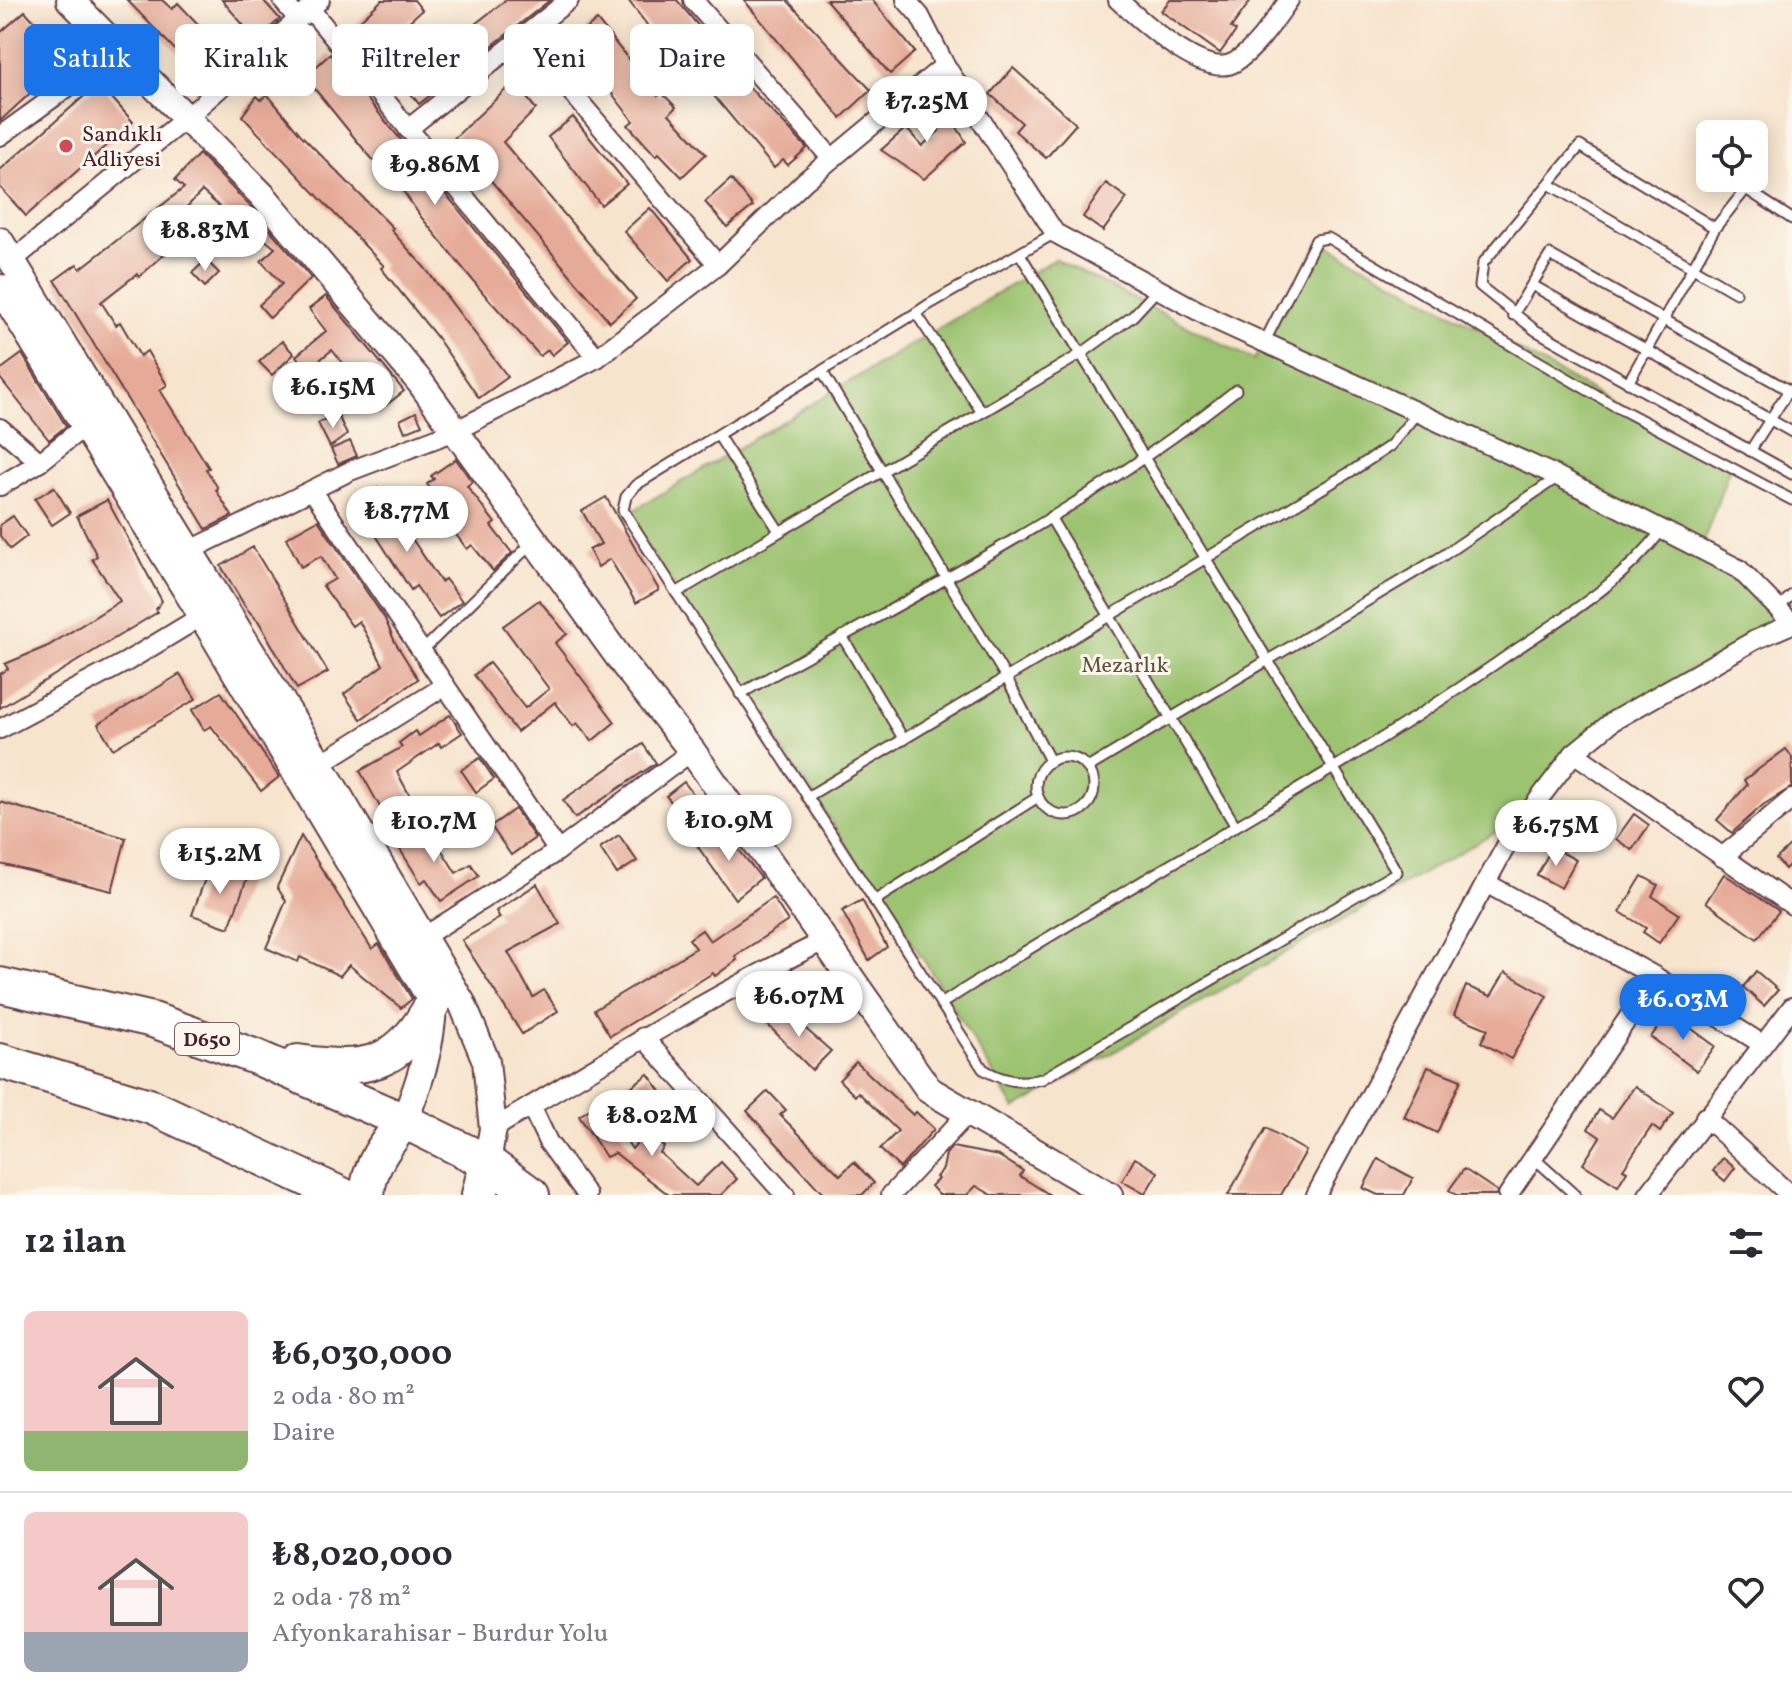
<!DOCTYPE html>
<html lang="tr">
<meta charset="utf-8">
<style>
:root{--surface:#fff;--page:#f7f7f7;--text:#2b2b33;--muted:#7c7c81;--line:#e1e1e2;--accent:#1a73e8}
body{margin:0;font-family:Vollkorn,serif;background:var(--page);color:var(--text);height:100vh;display:flex;flex-direction:column;font-size:30px;white-space:nowrap}
*{box-sizing:border-box;margin:0}
p{font-size:26px;color:var(--muted)}
.icon{flex:none;width:44px;height:44px;fill:none;stroke:currentColor;stroke-width:2;stroke-linecap:round;stroke-linejoin:round}
.map{position:relative;height:1195px;overflow:hidden}
.side{display:flex;flex-direction:column;background:var(--surface);flex:1}
.side>*{flex:none}
.hud{position:absolute;left:24px;top:24px;width:800px;height:72px;display:flex;gap:16px}
.fabs{position:absolute;left:1696px;top:120px;display:grid;gap:16px}
.fabs a{display:grid;place-items:center;width:72px;height:72px;border-radius:12px;background:var(--surface);box-shadow:0 4px 20px #0003;font-size:40px}
.price{position:absolute;translate:-50% -68px;padding:0 18px;border-radius:28px;background:#fff;color:#222;font-size:26px;line-height:52px;filter:drop-shadow(0 2px 4px #0008)}
.price::after{content:'';position:absolute;left:50%;top:48px;width:24px;height:18px;margin-left:-12px;background:inherit;clip-path:polygon(0 0,100% 0,50% 100%)}
.price.on{background:var(--accent);color:#fff}
ul{padding:0;list-style:none}
li{display:flex;align-items:center;gap:24px;height:200px;padding:0 24px}
li+li{border-top:2px solid var(--line)}
li span{display:grid;place-items:center;flex:none;width:224px;height:160px;border-radius:12px;color:#555}
li>.icon{margin-inline-start:auto}
span .icon{width:96px;height:96px;fill:#fffc;stroke-width:1}
li b{font-size:34px}
h2{display:flex;justify-content:space-between;align-items:center;height:96px;padding:0 24px;font-size:34px}
.tag{padding:0 28px;border-radius:12px;background:var(--surface);box-shadow:0 4px 20px #0003;font-size:28px;line-height:72px}
.tag.on{background:var(--accent);color:#fff}
.map>svg:first-child{display:block}
.green{fill:#9bc36f;stroke:#72714d;stroke-width:2}
.building{fill:#e6ab98}
.lines{fill:none;stroke-linecap:round;stroke-linejoin:round}
.lane-casing{stroke:#643d43;stroke-width:13}
.street-casing{stroke:#643d43;stroke-width:22}
.secondary-casing{stroke:#643d43;stroke-width:30}
.highway-casing{stroke:#643d43;stroke-width:38}
.lane{stroke:#fff;stroke-width:9}
.street{stroke:#fff;stroke-width:18}
.secondary{stroke:#fff;stroke-width:26}
.highway{stroke:#fff;stroke-width:34}
.poi-dot{fill:#d1495b;stroke:#fbf7ec;stroke-width:3}
.labels{text-anchor:middle;stroke-width:6;stroke-linejoin:round;paint-order:stroke}
.shield{fill:#fbf7ec;stroke:#7f6065;stroke-width:2}
.shield-label{font-size:20px;font-weight:bold;fill:#4a1f2b}
.poi-label{font-size:22px;fill:#4a1f2b;stroke:#fbf7ec;text-anchor:start}
.park-label{font-size:22px;fill:#62503f;stroke:#fbf7ec}
</style>
<div class="map">
<svg width="1792" height="1195" viewBox="0 0 1792 1195">
<rect width="100%" height="100%" fill="#fbf7ec"/>
<filter id="ink" filterUnits="userSpaceOnUse"><feTurbulence type="fractalNoise" baseFrequency=".0125" numOctaves="2"/><feDisplacementMap in="SourceGraphic" scale="16" xChannelSelector="R" yChannelSelector="G"/><feConvolveMatrix kernelMatrix="1 2 1 2 8 2 1 2 1" color-interpolation-filters="sRGB"/></filter>
<filter id="wash" filterUnits="userSpaceOnUse"><feTurbulence type="fractalNoise" baseFrequency=".006" numOctaves="4" result="noise"/><feDisplacementMap in="SourceGraphic" scale="32" xChannelSelector="R" yChannelSelector="G"/><feGaussianBlur stdDeviation="1.8" result="paint"/><feColorMatrix in="noise" values="0 0 0 0 0 0 0 0 0 0 0 0 0 0 0 0 0 1.4 0 .05"/><feComposite in="paint" operator="in"/></filter>
<g filter="url(#wash)">
<rect width="100%" height="100%" fill="#f7e4cd"/>
<!-- green -->
<polygon class="green" points="1320,241 1730,467 1704,540 1792,613 1611,718 1519,818 1015,1109 925,962 626,515 1055,259 1254,360"/>
<g id="blocks">
<!-- building -->
<g class="building">
<polygon points="127,0 162,0 172,9 178,3 233,61 207,83"/>
<polygon points="222,0 263,0 280,19 256,40"/>
<polygon points="382,0 414,0 422,10 378,49 356,24"/>
<polygon points="506,0 550,0 419,104 394,73 407,62 414,71"/>
<polygon points="628,0 677,0 747,85 807,148 788,165 783,160 774,168 680,55 674,60"/>
<polygon points="744,0 787,0 871,90 841,118"/>
<polygon points="826,0 872,0 915,52 890,74"/>
<polygon points="1170,0 1251,0 1231,28 1236,31 1220,53 1161,11"/>
<polygon points="25,11 55,44 72,29 93,52 82,62 74,53 0,121 0,33"/>
<polygon points="597,20 658,96 662,93 676,107 669,114 706,154 682,177 659,153 656,156 628,125 633,121 572,41"/>
<polygon points="330,54 568,342 552,355 548,350 540,356 484,294 421,217 392,175 389,177 366,152 305,77"/>
<polygon points="1013,68 1076,124 1046,158 1015,131 1022,123 990,94"/>
<polygon points="514,82 536,109 503,142 636,299 610,322 477,164 471,170 449,143"/>
<polygon points="99,83 133,122 26,216 0,187 0,170"/>
<polygon points="267,94 301,135 393,228 391,230 425,268 508,377 479,398 436,336 381,268 384,266 242,116 257,96 261,100"/>
<polygon points="939,98 966,142 924,179 881,150 906,128 922,146 939,131 923,113"/>
<polygon points="573,117 627,184 601,205 548,137"/>
<polygon points="199,154 250,206 311,278 270,318 259,305 282,284 261,261 275,248 254,231 233,250 222,238 238,223 202,191 181,213 194,228 139,277 137,274 101,302 116,325 120,322 140,356 147,351 167,385 160,390 209,468 206,469 218,488 216,490 232,516 206,529 55,280 77,264 80,269 184,188 175,180"/>
<polygon points="731,179 753,206 727,227 705,202"/>
<polygon points="1106,183 1127,198 1103,231 1083,217"/>
<polygon points="650,208 692,259 668,281 624,231"/>
<polygon points="206,260 219,273 205,287 192,273"/>
<polygon points="326,296 404,391 380,410 332,350 307,370 296,356 326,331 309,309"/>
<polygon points="282,341 294,354 272,375 259,362"/>
<polygon points="22,354 66,426 49,440 0,378 0,370"/>
<polygon points="416,412 422,425 405,432 400,420"/>
<polygon points="337,413 347,435 330,447 318,423"/>
<polygon points="350,441 357,456 338,464 331,449"/>
<polygon points="456,459 472,482 467,486 495,523 491,526 512,553 493,571 472,545 467,549 451,528 456,524 427,484 434,479 431,476"/>
<polygon points="54,487 70,513 52,525 35,499"/>
<polygon points="378,488 441,582 445,579 462,601 439,618 416,586 411,590 356,504"/>
<polygon points="606,497 659,590 636,603 610,559 598,567 589,550 601,544 582,511"/>
<polygon points="107,500 162,601 156,609 158,612 0,708 0,674 8,669 5,664 48,646 120,601 92,559 97,556 77,516"/>
<polygon points="13,516 27,536 10,549 0,536 0,525"/>
<polygon points="318,520 385,619 395,642 418,679 361,719 344,694 383,665 359,621 352,626 323,586 335,579 321,556 301,567 286,538"/>
<polygon points="253,547 328,672 297,689 259,622 246,608 221,566"/>
<polygon points="539,600 567,634 555,643 615,722 592,741 577,723 573,726 555,702 517,732 474,675 489,663 525,708 549,689 503,626"/>
<polygon points="180,674 196,699 113,749 98,724"/>
<polygon points="221,692 279,777 261,791 211,726 204,730 192,710"/>
<polygon points="450,715 462,733 441,747 439,743 397,772 412,800 385,816 360,771 402,747 399,743 415,731 419,736"/>
<polygon points="643,744 656,763 575,818 563,800"/>
<polygon points="1786,749 1792,757 1792,787 1763,805 1732,833 1717,820 1747,785 1744,780"/>
<polygon points="480,758 494,779 476,792 461,770"/>
<polygon points="684,782 705,809 689,822 666,796"/>
<polygon points="0,802 126,838 112,891 0,864"/>
<polygon points="515,809 535,838 511,855 491,826"/>
<polygon points="1634,814 1649,825 1632,850 1616,839"/>
<polygon points="426,825 456,873 471,864 479,876 441,901 426,879 421,883 396,843"/>
<polygon points="722,828 761,878 735,899 698,847"/>
<polygon points="619,835 637,861 617,874 600,848"/>
<polygon points="301,836 372,949 379,944 412,999 401,1008 349,965 340,976 300,957 298,962 266,948 286,901 277,887"/>
<polygon points="1792,844 1792,862 1785,869 1776,859"/>
<polygon points="1552,847 1576,860 1561,888 1537,875"/>
<polygon points="210,865 247,878 229,928 192,915"/>
<polygon points="1724,874 1779,911 1757,939 1706,902"/>
<polygon points="1642,876 1658,885 1652,896 1679,914 1659,943 1643,932 1646,928 1620,912"/>
<polygon points="537,884 560,924 508,952 533,997 544,990 558,1011 522,1034 462,940 500,918 496,911"/>
<polygon points="773,898 788,921 735,956 737,960 715,976 713,973 610,1036 594,1010 696,948 689,939 702,930 710,941"/>
<polygon points="862,900 887,947 869,960 842,911"/>
<polygon points="1756,971 1778,990 1764,1006 1743,987"/>
<polygon points="1505,972 1547,996 1511,1059 1481,1042 1488,1029 1454,1015 1466,986 1491,996"/>
<polygon points="783,1009 831,1051 812,1070 767,1024"/>
<polygon points="1669,1012 1715,1046 1697,1071 1651,1037"/>
<polygon points="856,1062 913,1115 916,1112 934,1129 900,1168 880,1149 898,1131 858,1092 855,1096 839,1080"/>
<polygon points="1428,1067 1461,1080 1437,1133 1404,1117"/>
<polygon points="648,1074 663,1094 643,1110 627,1090"/>
<polygon points="1635,1086 1673,1113 1660,1132 1652,1126 1623,1169 1627,1171 1618,1186 1583,1164 1600,1137 1588,1129 1599,1110 1612,1118"/>
<polygon points="768,1091 786,1110 780,1115 840,1175 854,1162 874,1183 862,1195 824,1195 747,1111"/>
<polygon points="601,1102 632,1149 646,1132 664,1147 660,1153 696,1186 721,1162 737,1179 721,1195 669,1195 615,1153 606,1157 579,1116"/>
<polygon points="1266,1128 1306,1151 1281,1195 1228,1195"/>
<polygon points="952,1147 999,1156 1023,1171 1020,1176 1050,1195 992,1195 976,1186 967,1195 939,1195 931,1186 938,1179 936,1177 943,1169 946,1154"/>
<polygon points="1135,1158 1158,1172 1145,1194 1122,1181"/>
<polygon points="1723,1158 1735,1168 1725,1181 1713,1171"/>
<polygon points="1378,1159 1413,1178 1404,1195 1378,1195 1363,1188"/>
<polygon points="1464,1169 1497,1191 1496,1195 1456,1195 1449,1190"/>
</g>
</g>
</g>
<g filter="url(#ink)">
<use href="#blocks" fill-opacity="0" stroke="#643d43" stroke-width="2"/>
<g class="lines">
<!-- lane casing -->
<g class="lane-casing">
<g id="lane">
<polyline points="1549,184 1736,293"/>
<polyline points="1715,228 1580,146 1483,263 1480,286 1535,330 1792,474"/>
<path d="M1020,254l377,618 -355,207c-22,5 -40,2 -59,-10l-360,-559 3,-13 10,-12 280,-172 12,-8 127,-72"/>
<polyline points="1532,285 1792,432"/>
<polyline points="916,313 981,411"/>
<polyline points="1513,315 1550,255 1792,392"/>
<polyline points="1264,343 1316,240 1328,238 1615,406 1792,500"/>
<polyline points="822,371 1007,679 1050,761"/>
<polyline points="1628,383 1715,228 1746,189 1792,219"/>
<polyline points="718,435 779,531"/>
<polyline points="1750,451 1789,390"/>
<polyline points="1050,517 1235,825"/>
<polyline points="676,593 1081,354 1133,316 1158,289"/>
<polyline points="1778,608 1792,595"/>
<polyline points="842,636 904,740"/>
<polyline points="420,653 532,543"/>
<path d="M740,694c168,-96 344,-183 496,-304"/>
<circle cx="1065" cy="786" r="29"/>
<polyline points="1089,767 1444,555 1558,477"/>
<polyline points="807,797 1355,469 1390,446 1417,413"/>
<polyline points="874,901 1038,797"/>
<path d="M941,1004c183,-118 377,-218 557,-342 56,-39 122,-76 164,-132"/>
<polyline points="1534,1158 1575,1195"/>
</g>
</g>
<!-- street casing -->
<g class="street-casing">
<g id="street">
<polyline points="282,0 298,19"/>
<polyline points="693,0 832,159"/>
<path d="M1118,0c23,20 86,81 117,62 22,-14 39,-41 54,-62"/>
<polyline points="310,9 597,358"/>
<polyline points="524,36 718,265"/>
<polyline points="945,65 1055,233 1213,319 1559,477 1739,569 1792,623"/>
<polyline points="408,129 569,0"/>
<polyline points="0,136 119,50"/>
<polyline points="12,261 186,118 320,0"/>
<polyline points="0,428 40,462"/>
<polyline points="0,486 40,462 86,425"/>
<polyline points="312,490 558,851 692,751"/>
<polyline points="189,551 350,471 455,431 597,358 718,265 805,181 945,65 920,16 906,0"/>
<polyline points="0,729 126,662 202,616"/>
<polyline points="1574,753 1792,905"/>
<polyline points="320,764 443,687"/>
<polyline points="1722,857 1792,799"/>
<polyline points="1486,883 1656,977 1762,1044"/>
<polyline points="422,938 558,851"/>
<polyline points="643,1037 785,1195"/>
<polyline points="531,1106 548,1142 587,1195"/>
<polyline points="1705,1117 1790,1195"/>
<path d="M493,1129c109,-66 216,-132 331,-188"/>
<polyline points="891,1195 966,1115"/>
<polyline points="1316,1195 1513,833 1574,753 1613,721 1755,640 1792,624"/>
<polyline points="1508,1195 1656,977"/>
<polyline points="1648,1195 1792,1007"/>
</g>
</g>
<!-- secondary casing -->
<g class="secondary-casing">
<g id="secondary">
<polyline points="70,0 262,195 420,382 625,666 692,751 929,1090 1109,1195"/>
<polyline points="0,241 320,764 462,1003 486,1061 493,1129 487,1162"/>
<path d="M0,288l202,328 231,387c-1,42 -13,79 -29,118"/>
</g>
</g>
<!-- highway casing -->
<g class="highway-casing">
<g id="highway">
<polyline points="0,985 153,1020 256,1057 404,1121 487,1162 532,1195"/>
<polyline points="0,1061 152,1107 342,1195"/>
<path d="M298,1062c68,10 100,5 135,-59"/>
<path d="M367,1195c2,-30 19,-51 37,-74"/>
<polyline points="479,1195 487,1162"/>
</g>
</g>
<!-- lane -->
<use href="#lane" class="lane"/>
<!-- street -->
<use href="#street" class="street"/>
<!-- secondary -->
<use href="#secondary" class="secondary"/>
<!-- highway -->
<use href="#highway" class="highway"/>
</g>
</g>
<!-- markers -->
<circle class="poi-dot" cx="66" cy="146" r="8"/>
<g class="labels">
<!-- shield labels -->
<rect class="shield" x="175" y="1023" width="64" height="32" rx="6"/>
<g class="shield-label">
<text x="207" y="1046">D650</text>
</g>
<!-- poi labels -->
<g class="poi-label">
<text x="82" y="141">Sandıklı<tspan x="82" dy="25">Adliyesi</tspan></text>
</g>
<!-- park labels -->
<g class="park-label">
<text x="1125" y="672">Mezarlık</text>
</g>
</g>
</svg>
<div class="fabs">
<a><svg class="icon" aria-label="locate" viewBox="0 0 24 24"><circle cx="12" cy="12" r="6"/><path d="M12 2v4M12 18v4M2 12h4M18 12h4"/></svg></a>
</div>
<b class="price" style="left:927px;top:144px">₺7.25M</b>
<b class="price" style="left:435px;top:207px">₺9.86M</b>
<b class="price" style="left:205px;top:273px">₺8.83M</b>
<b class="price" style="left:333px;top:430px">₺6.15M</b>
<b class="price" style="left:407px;top:554px">₺8.77M</b>
<b class="price" style="left:729px;top:863px">₺10.9M</b>
<b class="price" style="left:434px;top:864px">₺10.7M</b>
<b class="price" style="left:1556px;top:868px">₺6.75M</b>
<b class="price" style="left:220px;top:896px">₺15.2M</b>
<b class="price" style="left:799px;top:1039px">₺6.07M</b>
<b class="price on" style="left:1683px;top:1042px">₺6.03M</b>
<b class="price" style="left:652px;top:1158px">₺8.02M</b>
<div class="hud">
<a class="tag on">Satılık</a>
<a class="tag">Kiralık</a>
<a class="tag">Filtreler</a>
<a class="tag">Yeni</a>
<a class="tag">Daire</a>
</div>
</div>
<section class="side">
<h2>12 ilan<svg class="icon" aria-label="filters" viewBox="0 0 24 24"><path d="M4 7h16M4 17h16"/><circle cx="9" cy="7" r="2"/><circle cx="15" cy="17" r="2"/></svg></h2>
<ul>
<li><span style="background:linear-gradient(#f6c9c9 75%,#8fb573 0)"><svg class="icon" aria-label="home" viewBox="0 0 24 24"><path d="M3 11l9-7 9 7M6 9v11h12V9"/></svg></span><div><b>₺6,030,000</b><p>2 oda · 80 m²</p><p>Daire</p></div><svg class="icon" aria-label="heart" viewBox="0 0 24 24"><path d="M12 20l-8-8c-3-5 5-10 8-4 3-6 11-1 8 4z"/></svg></li>
<li><span style="background:linear-gradient(#f6c9c9 75%,#9aa5b1 0)"><svg class="icon" aria-label="home" viewBox="0 0 24 24"><path d="M3 11l9-7 9 7M6 9v11h12V9"/></svg></span><div><b>₺8,020,000</b><p>2 oda · 78 m²</p><p>Afyonkarahisar - Burdur Yolu</p></div><svg class="icon" aria-label="heart" viewBox="0 0 24 24"><path d="M12 20l-8-8c-3-5 5-10 8-4 3-6 11-1 8 4z"/></svg></li>
</ul>
</section>
